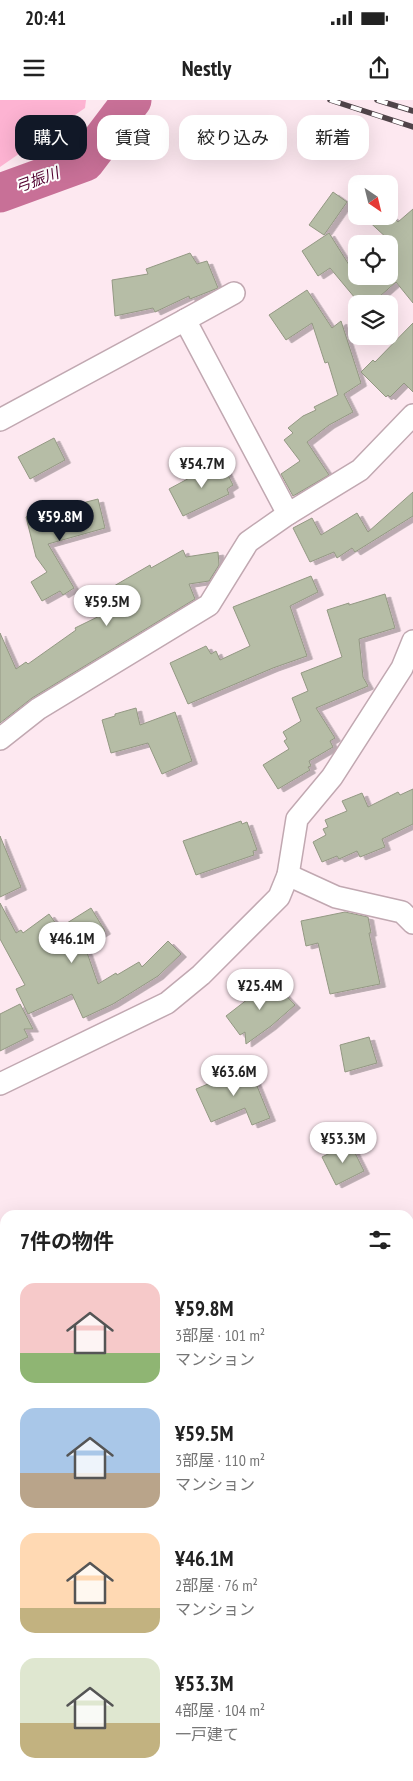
<!DOCTYPE html>
<html lang="ja">
<meta charset="utf-8">
<style>
:root{--surface:#fff;--page:#f6f6f6;--text:#222;--muted:#767676;--accent:#111827}
body{margin:0;font-family:"PT Sans Narrow","Noto Sans JP",sans-serif;background:var(--page);color:var(--text);height:100vh;display:flex;flex-direction:column;font-size:19px;white-space:nowrap}
*{box-sizing:border-box;margin:0}
p{font-size:16px;color:var(--muted)}
.icon{flex:none;width:28px;height:28px;fill:none;stroke:currentColor;stroke-width:2;stroke-linecap:round;stroke-linejoin:round}
.map{position:relative;flex:1;overflow:hidden}
.side{position:absolute;left:0px;top:1110px;width:414px;height:571px;display:flex;flex-direction:column;background:var(--surface);border-radius:15px 15px 0 0;box-shadow:0 5px 20px #0002}
.side>*{flex:none}
.guide{position:absolute;left:15px;top:15px;width:384px;height:45px;display:flex;gap:10px}
.needle{width:32px;rotate:145deg}
.tools{position:absolute;left:348px;top:75px;display:grid;gap:10px}
.tools a{display:grid;place-items:center;width:50px;height:50px;border-radius:10px;background:var(--surface);box-shadow:0 5px 20px #0002;font-size:25px}
.price{position:absolute;translate:-50% -42px;padding:0 11px;border-radius:18px;background:#fff;color:#222;font-size:16px;line-height:32px;filter:drop-shadow(0 1px 2px #0008)}
.price::after{content:'';position:absolute;left:50%;top:30px;width:15px;height:11px;margin-left:-8px;background:inherit;clip-path:polygon(0 0,100% 0,50% 100%)}
.price.active{background:var(--accent);color:#fff}
ul{padding:0;list-style:none}
li{display:flex;align-items:center;gap:15px;height:125px;padding:0 20px}
li span{display:grid;place-items:center;flex:none;width:140px;height:100px;border-radius:15px;color:#555}
li>.icon{margin-inline-start:auto}
span .icon{width:60px;height:60px;fill:#fffc;stroke-width:1}
li b{font-size:21px}
h2{display:flex;justify-content:space-between;align-items:center;height:60px;padding:0 20px;font-size:21px}
.tag{padding:0 18px;border-radius:15px;background:var(--surface);box-shadow:0 5px 20px #0002;font-size:18px;line-height:45px}
.tag.active{background:var(--accent);color:#fff}
.status{display:flex;justify-content:space-between;align-items:center;height:35px;padding:0 25px;background:var(--surface);direction:ltr}
.status svg{height:14px;fill:currentColor}
header{display:flex;justify-content:space-between;align-items:center;height:65px;padding:0 20px;background:var(--surface);font-size:22px;font-weight:700}
.map>svg:first-child{display:block}
.green{fill:#fdb3d2}
.lines{fill:none;stroke-linecap:round;stroke-linejoin:round}
.stream{stroke:#c87097;stroke-width:6}
.river{stroke:#c87097;stroke-width:39}
.building{fill:#b6bda6;stroke:#939883;filter:url(#shadow)}
.street-casing{stroke:#c1a8b1;stroke-width:24}
.highway-casing{stroke:#c1a8b1;stroke-width:30}
.street{stroke:#fff;stroke-width:21}
.highway{stroke:#fff;stroke-width:28}
.rail-casing{stroke:#504449;stroke-width:5.5}
.rail{stroke:#fff;stroke-width:4;stroke-dasharray:11;stroke-linecap:butt}
.labels{text-anchor:middle;stroke-width:4;stroke-linejoin:round;paint-order:stroke}
.water-label{font-size:15px;font-style:italic;fill:#530030;stroke:#fff}
</style>
<div class="status"><b>20:41</b><svg viewBox="0 0 49 12"><path d="M0 12V9h3v3zM5 12V6h3v6zM10 12V3h3v9zM15 12V0h3v12zM26 1h20v11H26zM47 4h2v5h-2z"/></svg></div>
<header><svg class="icon" aria-label="menu" viewBox="0 0 24 24"><path d="M4 6h16M4 12h16M4 18h16"/></svg>Nestly<svg class="icon" aria-label="share" viewBox="0 0 24 24"><path d="M12 15V3M7 8l5-5 5 5M5 13v7h14v-7"/></svg></header>
<div class="map">
<svg width="413" height="1681" viewBox="0 0 413 1681">
<defs>
<filter id="shadow"><feDropShadow dx="5.5" dy="3" stdDeviation="0" flood-color="#0004"/></filter>
</defs>
<rect width="100%" height="100%" fill="#fde8f0"/>
<!-- green -->
<polygon class="green" points="0,0 86,0 85,8 0,67"/>
<g class="lines">
<!-- stream -->
<g class="stream">
<polyline points="409,1579 413,1573"/>
<polyline points="356,1681 357,1676"/>
</g>
<!-- river -->
<polyline class="river" points="0,93 85,62 132,0"/>
</g>
<!-- building -->
<g class="building">
<polygon points="333,92 347,102 324,135 309,125"/>
<polygon points="413,109 413,203 396,182 371,204 360,204 330,168 318,176 302,151 329,133 356,176 389,176 389,140 363,116 392,116 398,122"/>
<polygon points="190,153 197,164 207,161 218,188 190,199 189,196 155,212 153,208 115,216 112,180 148,174 146,169"/>
<polygon points="307,190 332,228 341,221 361,283 344,294 353,312 329,325 307,342 329,375 293,396 281,374 300,361 284,340 293,333 288,328 303,316 316,310 314,307 338,295 328,262 325,263 312,223 286,240 269,215"/>
<polygon points="413,223 413,292 404,283 390,297 388,295 386,297 361,272 373,260 375,262"/>
<polygon points="54,338 65,360 30,379 18,357"/>
<polygon points="221,361 233,385 227,389 229,394 183,416 169,389"/>
<polygon points="413,392 413,416 355,452 352,448 337,458 334,452 310,462 293,428 312,418 321,435 357,413 368,432"/>
<polygon points="98,399 105,428 48,444 74,488 63,495 60,491 42,501 31,482 47,472 36,457 26,417 30,415 32,418 43,415 43,413"/>
<polygon points="183,450 186,457 218,452 219,465 209,481 189,484 195,499 32,598 0,623 0,533 16,569 26,562 28,564 76,530 75,528 124,504 114,486 150,465 151,468"/>
<polygon points="311,476 318,492 290,506 307,556 273,568 188,604 170,563 206,546 211,554 216,551 220,560 250,546 233,507"/>
<polygon points="385,494 395,528 359,539 363,577 368,586 316,608 335,638 330,641 333,647 309,661 311,666 308,667 310,670 278,689 263,665 289,649 284,641 287,639 283,632 301,621 292,598 308,591 301,573 342,557 327,510 349,503 349,505"/>
<polygon points="136,608 140,625 175,612 192,661 162,674 148,643 111,653 102,620 115,616 115,614"/>
<polygon points="413,689 413,724 382,739 385,747 360,757 357,751 339,759 337,756 322,762 313,742 326,735 323,729 328,727 325,720 347,711 342,701 362,693 368,707 398,692 400,695"/>
<polygon points="241,721 242,724 247,722 257,750 253,751 254,755 196,775 183,741"/>
<polygon points="0,736 21,787 0,797"/>
<polygon points="0,803 16,833 21,830 23,833 49,814 59,828 91,808 105,831 84,844 98,884 116,873 117,875 139,862 142,867 168,841 181,854 158,876 113,904 83,918 72,894 28,914 16,889 25,885 0,839"/>
<polygon points="345,812 368,817 371,833 369,833 380,884 330,894 318,843 306,846 301,821"/>
<polygon points="268,880 272,885 274,883 295,905 271,926 246,944 245,932 240,935 226,916 248,899"/>
<polygon points="20,904 33,929 24,929 28,937 0,951 0,914"/>
<polygon points="369,937 377,963 345,972 340,945"/>
<polygon points="254,970 255,981 270,1018 252,1025 245,1008 211,1022 196,989 239,971"/>
<polygon points="350,1043 364,1071 336,1085 322,1057"/>
</g>
<g class="lines">
<!-- street casing -->
<g class="street-casing">
<g id="street">
<polyline points="185,220 234,193"/>
<polyline points="0,320 185,220 288,414"/>
<polyline points="0,639 38,609 209,505 248,442 288,414 360,370 413,315"/>
<polyline points="288,775 336,797 402,812 413,823"/>
<polyline points="0,984 167,903 201,875 279,797 288,775 297,719 332,677 402,568 413,541"/>
</g>
</g>
<!-- highway casing -->
<g class="highway-casing">
<g id="highway">
<polyline points="409,1440 413,1440"/>
<polyline points="409,1476 413,1475"/>
<polyline points="0,1508 5,1508"/>
<polyline points="0,1545 5,1545"/>
</g>
</g>
<!-- street -->
<use href="#street" class="street"/>
<!-- highway -->
<use href="#highway" class="highway"/>
<!-- rail casing -->
<g class="rail-casing">
<g id="rail">
<polyline points="330,0 413,27"/>
<polyline points="377,0 413,11"/>
</g>
</g>
<!-- rail -->
<use href="#rail" class="rail"/>
</g>
<g class="labels">
<!-- water labels -->
<g class="water-label">
<text transform="translate(37 80) rotate(-20)" y="5">弓振川</text>
</g>
</g>
</svg>
<div class="tools">
<a><svg class="needle" viewBox="-14 -14 28 28"><path d="M0-13l5 13h-10z" fill="#e53935"/><path d="M0 13l5-13h-10z" fill="#767676"/></svg></a>
<a><svg class="icon" aria-label="locate" viewBox="0 0 24 24"><circle cx="12" cy="12" r="6"/><path d="M12 2v4M12 18v4M2 12h4M18 12h4"/></svg></a>
<a><svg class="icon" aria-label="layers" viewBox="0 0 24 24"><path d="M12 4l9 5-9 5-9-5zM3 14l9 5 9-5"/></svg></a>
</div>
<b class="price" style="left:202px;top:389px">¥54.7M</b>
<b class="price active" style="left:60px;top:442px">¥59.8M</b>
<b class="price" style="left:107px;top:527px">¥59.5M</b>
<b class="price" style="left:72px;top:864px">¥46.1M</b>
<b class="price" style="left:260px;top:911px">¥25.4M</b>
<b class="price" style="left:234px;top:997px">¥63.6M</b>
<b class="price" style="left:343px;top:1064px">¥53.3M</b>
<div class="guide">
<a class="tag active">購入</a>
<a class="tag">賃貸</a>
<a class="tag">絞り込み</a>
<a class="tag">新着</a>
</div>
<section class="side">
<h2>7件の物件<svg class="icon" aria-label="filters" viewBox="0 0 24 24"><path d="M4 7h16M4 17h16"/><circle cx="9" cy="7" r="2"/><circle cx="15" cy="17" r="2"/></svg></h2>
<ul>
<li><span style="background:linear-gradient(#f6c9c9 70%,#8fb573 0)"><svg class="icon" aria-label="home" viewBox="0 0 24 24"><path d="M3 11l9-7 9 7M6 9v11h12V9"/></svg></span><div><b>¥59.8M</b><p>3部屋 · 101 m²</p><p>マンション</p></div></li>
<li><span style="background:linear-gradient(#a9c7e8 65%,#b9a48a 0)"><svg class="icon" aria-label="home" viewBox="0 0 24 24"><path d="M3 11l9-7 9 7M6 9v11h12V9"/></svg></span><div><b>¥59.5M</b><p>3部屋 · 110 m²</p><p>マンション</p></div></li>
<li><span style="background:linear-gradient(#ffd9b3 75%,#c2b280 0)"><svg class="icon" aria-label="home" viewBox="0 0 24 24"><path d="M3 11l9-7 9 7M6 9v11h12V9"/></svg></span><div><b>¥46.1M</b><p>2部屋 · 76 m²</p><p>マンション</p></div></li>
<li><span style="background:linear-gradient(#dfe7d0 65%,#c2b280 0)"><svg class="icon" aria-label="home" viewBox="0 0 24 24"><path d="M3 11l9-7 9 7M6 9v11h12V9"/></svg></span><div><b>¥53.3M</b><p>4部屋 · 104 m²</p><p>一戸建て</p></div></li>
</ul>
</section>
</div>
